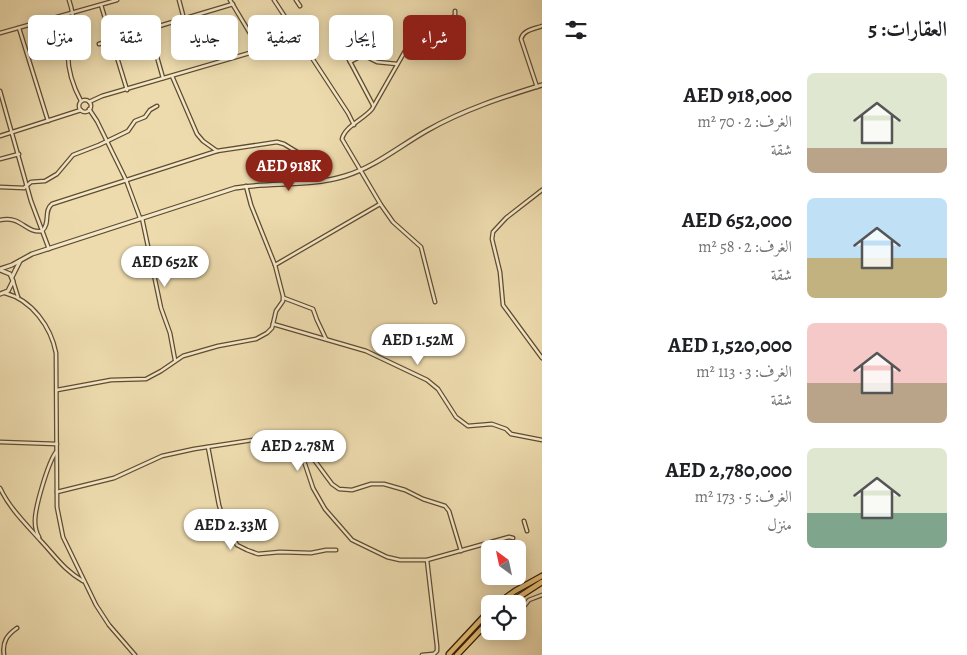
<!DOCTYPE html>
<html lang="ar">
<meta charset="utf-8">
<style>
:root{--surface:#fff;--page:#f2f2f2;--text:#202124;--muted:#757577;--accent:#8f2418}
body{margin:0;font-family:Alegreya,Amiri,serif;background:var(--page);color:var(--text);direction:rtl;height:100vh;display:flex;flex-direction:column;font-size:19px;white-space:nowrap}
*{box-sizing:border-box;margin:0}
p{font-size:16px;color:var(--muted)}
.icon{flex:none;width:28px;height:28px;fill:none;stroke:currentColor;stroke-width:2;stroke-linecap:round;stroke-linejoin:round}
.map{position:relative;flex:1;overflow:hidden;direction:ltr}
.details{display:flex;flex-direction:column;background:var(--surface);width:425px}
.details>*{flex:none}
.banner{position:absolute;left:15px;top:15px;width:451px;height:45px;direction:rtl;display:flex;gap:10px}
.needle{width:32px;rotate:327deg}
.fabs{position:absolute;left:481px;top:540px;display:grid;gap:10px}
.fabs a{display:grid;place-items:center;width:45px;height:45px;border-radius:8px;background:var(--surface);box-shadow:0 2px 12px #0003;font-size:25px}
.price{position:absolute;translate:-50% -42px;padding:0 11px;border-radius:18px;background:#fff;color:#222;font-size:16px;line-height:32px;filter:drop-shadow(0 1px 2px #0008)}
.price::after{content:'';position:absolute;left:50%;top:30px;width:15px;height:11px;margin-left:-8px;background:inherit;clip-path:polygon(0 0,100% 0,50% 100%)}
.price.active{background:var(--accent);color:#fff}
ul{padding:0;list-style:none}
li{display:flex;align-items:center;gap:15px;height:125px;padding:0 20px}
li span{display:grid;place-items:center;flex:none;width:140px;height:100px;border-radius:8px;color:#555}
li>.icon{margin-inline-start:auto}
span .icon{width:60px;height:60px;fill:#fffc;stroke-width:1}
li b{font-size:21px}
h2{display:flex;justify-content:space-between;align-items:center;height:60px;padding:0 20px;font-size:21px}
.pill{padding:0 18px;border-radius:8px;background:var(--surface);box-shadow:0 2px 12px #0003;font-size:18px;line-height:45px}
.pill.active{background:var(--accent);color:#fff}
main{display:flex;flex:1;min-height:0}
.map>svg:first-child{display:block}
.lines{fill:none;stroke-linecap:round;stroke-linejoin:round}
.minor-casing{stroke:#614c2e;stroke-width:5}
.tertiary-casing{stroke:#614c2e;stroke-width:5.5}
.motorway-casing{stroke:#321d04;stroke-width:7}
.minor{stroke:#f3e8ca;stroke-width:2.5}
.tertiary{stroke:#f3e8ca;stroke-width:3}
.motorway{stroke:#e6be77;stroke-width:4.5}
</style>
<main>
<section class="details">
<h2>العقارات: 5<svg class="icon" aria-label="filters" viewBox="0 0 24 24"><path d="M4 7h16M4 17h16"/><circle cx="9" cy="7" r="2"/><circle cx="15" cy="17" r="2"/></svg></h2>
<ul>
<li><span style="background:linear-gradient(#dfe7d0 75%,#b9a48a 0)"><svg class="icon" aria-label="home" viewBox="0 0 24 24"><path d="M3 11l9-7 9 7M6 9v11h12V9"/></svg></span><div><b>AED 918,000</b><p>الغرف: 2 · 70 m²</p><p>شقة</p></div></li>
<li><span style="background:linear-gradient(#bfe0f5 60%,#c2b280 0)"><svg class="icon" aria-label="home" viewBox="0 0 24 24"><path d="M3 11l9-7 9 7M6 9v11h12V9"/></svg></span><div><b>AED 652,000</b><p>الغرف: 2 · 58 m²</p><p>شقة</p></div></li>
<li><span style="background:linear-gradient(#f6c9c9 60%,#b9a48a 0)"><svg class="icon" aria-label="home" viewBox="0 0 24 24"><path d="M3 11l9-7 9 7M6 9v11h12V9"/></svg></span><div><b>AED 1,520,000</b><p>الغرف: 3 · 113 m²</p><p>شقة</p></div></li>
<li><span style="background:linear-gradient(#dfe7d0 65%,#7fa58c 0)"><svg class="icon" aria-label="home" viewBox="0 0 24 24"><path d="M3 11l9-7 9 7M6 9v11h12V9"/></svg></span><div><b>AED 2,780,000</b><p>الغرف: 5 · 173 m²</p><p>منزل</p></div></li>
</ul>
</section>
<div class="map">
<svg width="542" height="655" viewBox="0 0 542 655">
<rect width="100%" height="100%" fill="#eddbae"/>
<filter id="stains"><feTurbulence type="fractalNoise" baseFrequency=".004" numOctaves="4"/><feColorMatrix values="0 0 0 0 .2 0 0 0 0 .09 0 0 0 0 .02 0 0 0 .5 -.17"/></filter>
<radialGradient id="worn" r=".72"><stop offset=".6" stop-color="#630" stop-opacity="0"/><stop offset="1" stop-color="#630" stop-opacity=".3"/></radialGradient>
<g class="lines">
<!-- minor casing -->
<g class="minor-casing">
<g id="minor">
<path d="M69,0c4,12 6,27 3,40 -1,5 -4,9 -4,15 0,15 6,33 13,46"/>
<polyline points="179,0 184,19"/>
<polyline points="230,0 260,50"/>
<polyline points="274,0 348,113 354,125"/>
<polyline points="296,0 300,6"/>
<polyline points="101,5 127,90"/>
<polyline points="19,28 48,121"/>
<polyline points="149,29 163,78"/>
<polyline points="0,33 117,0"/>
<polyline points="99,44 233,4"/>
<polyline points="347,56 373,105"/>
<polyline points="350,62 363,55 377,62 397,64"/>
<polyline points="172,76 197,134 203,141 217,151"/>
<path d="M537,87l-16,-48c2,-9 13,-10 21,-13"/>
<polyline points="0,91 31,201 49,249"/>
<circle cx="85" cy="106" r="6"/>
<polyline points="89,102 102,96 260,50 271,45 294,30"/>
<polyline points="89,109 97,121 126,180 140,218"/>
<polyline points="0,136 81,110"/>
<polyline points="0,159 19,154"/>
<polyline points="0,187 24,188 31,182 45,181 57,174 73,155 99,145 128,131 135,121 145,117 150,110 157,106"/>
<polyline points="542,190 506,218 493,232 492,239 500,272 503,305 542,358"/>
<polyline points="142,218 161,308 170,333 175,360"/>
<path d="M0,220c21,-5 26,14 42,11 9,-8 1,-20 10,-27l165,-53 60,-9 7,2 18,11"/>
<polyline points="275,265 380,204"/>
<polyline points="13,281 18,297"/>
<path d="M5,293c27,7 46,34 51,60l1,154 6,30 33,68 13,20 26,30"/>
<polyline points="284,298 313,309 317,320 326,339"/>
<path d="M435,302l-14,-55 -28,-25 -12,-17 -39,-66c3,-13 22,-20 30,-30l37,-65 43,-25 3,-4v-4"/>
<polyline points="273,324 366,351 427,380 438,389 456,417 468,426 492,424 506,429 511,434 542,440"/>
<polyline points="57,390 111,380 146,379 161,371 183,356 218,346 256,339 267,333 272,328 276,311 283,301 283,296 275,265 251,205 246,186"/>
<polyline points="0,442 57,444"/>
<polyline points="208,447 219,505 224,521 237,545 247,550 258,554 280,552 311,553 326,550 336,550"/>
<polyline points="300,450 315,461 332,484 339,489 352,490 371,484 384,484 405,490 423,499 445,506 449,511 461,551"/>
<path d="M0,488c10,21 26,36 41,53 15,16 23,29 42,40"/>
<polyline points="57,492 114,478 162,456 194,449 266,438 285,440 297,446 302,455 313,488 325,509 352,540 387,557 400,560 427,560 509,537 513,538"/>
<polyline points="524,521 527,531"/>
<path d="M39,537c-3,-5 -4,-10 -4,-16 0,-14 13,-58 21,-69"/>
<polyline points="427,560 437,646 437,651 433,655"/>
<polyline points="518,614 529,600 542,595"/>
<path d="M4,655c-2,-13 3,-20 13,-27"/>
<polyline points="422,655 433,654"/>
</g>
</g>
<!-- tertiary casing -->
<g class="tertiary-casing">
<g id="tertiary">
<path d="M0,269l12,-4 20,-11 203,-66c37,-6 74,-1 110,-12 30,-9 56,-31 83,-46 35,-20 75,-33 114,-45"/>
<polyline points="0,270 10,274 13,281 8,291 0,294"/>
<polyline points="12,277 20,261"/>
</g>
</g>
<!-- motorway casing -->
<g class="motorway-casing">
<g id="motorway">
<polyline points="497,604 515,591 542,576"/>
<polyline points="508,604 542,582"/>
<polyline points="449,654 490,610"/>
<polyline points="457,655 490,620"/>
</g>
</g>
<!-- minor -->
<use href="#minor" class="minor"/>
<!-- tertiary -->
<use href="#tertiary" class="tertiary"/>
<!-- motorway -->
<use href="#motorway" class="motorway"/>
</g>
<rect width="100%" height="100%" filter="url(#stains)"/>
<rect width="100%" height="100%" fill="url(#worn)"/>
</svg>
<div class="fabs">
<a><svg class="needle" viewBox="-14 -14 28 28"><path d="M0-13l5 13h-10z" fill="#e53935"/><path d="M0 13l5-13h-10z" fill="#757577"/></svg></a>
<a><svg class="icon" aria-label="locate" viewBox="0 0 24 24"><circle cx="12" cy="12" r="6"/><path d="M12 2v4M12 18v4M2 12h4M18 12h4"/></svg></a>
</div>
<b class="price active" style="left:289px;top:192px">AED 918K</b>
<b class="price" style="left:165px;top:288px">AED 652K</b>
<b class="price" style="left:418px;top:366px">AED 1.52M</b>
<b class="price" style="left:298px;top:472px">AED 2.78M</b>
<b class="price" style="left:231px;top:551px">AED 2.33M</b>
<div class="banner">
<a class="pill active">شراء</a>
<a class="pill">إيجار</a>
<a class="pill">تصفية</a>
<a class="pill">جديد</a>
<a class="pill">شقة</a>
<a class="pill">منزل</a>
</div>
</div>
</main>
